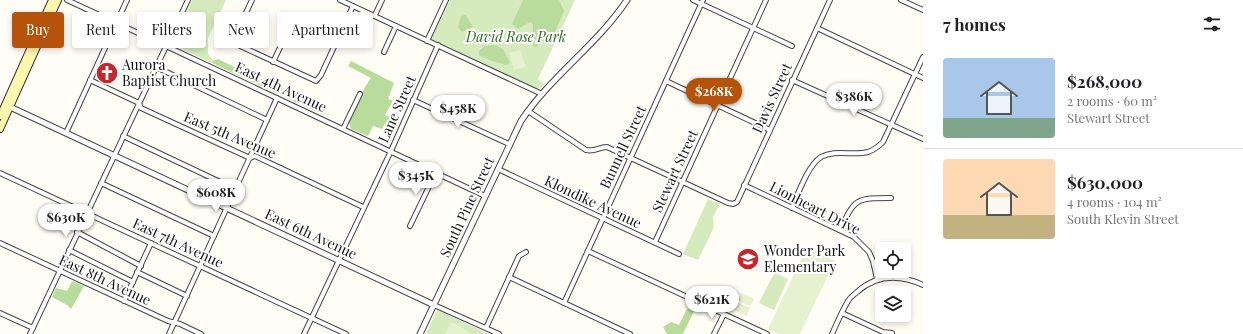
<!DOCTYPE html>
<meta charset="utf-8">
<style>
:root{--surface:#fff;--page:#f6f6f6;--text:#202124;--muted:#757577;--line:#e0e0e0;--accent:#b45309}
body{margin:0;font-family:"Playfair Display",serif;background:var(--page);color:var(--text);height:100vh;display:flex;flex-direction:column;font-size:15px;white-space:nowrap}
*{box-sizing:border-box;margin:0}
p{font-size:13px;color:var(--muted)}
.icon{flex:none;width:22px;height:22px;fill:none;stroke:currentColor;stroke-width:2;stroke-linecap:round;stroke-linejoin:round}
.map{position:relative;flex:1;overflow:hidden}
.sheet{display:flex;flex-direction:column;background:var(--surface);width:320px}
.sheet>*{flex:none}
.guide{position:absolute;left:12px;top:12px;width:380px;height:36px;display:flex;gap:8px}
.controls{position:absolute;left:875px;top:242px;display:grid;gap:8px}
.controls a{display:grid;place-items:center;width:36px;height:36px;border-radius:4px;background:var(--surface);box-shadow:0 2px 6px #0003;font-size:20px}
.price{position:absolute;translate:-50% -34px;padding:0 9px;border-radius:14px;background:#fff;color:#222;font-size:13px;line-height:26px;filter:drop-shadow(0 1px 2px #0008)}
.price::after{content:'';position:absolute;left:50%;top:24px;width:12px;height:9px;margin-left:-6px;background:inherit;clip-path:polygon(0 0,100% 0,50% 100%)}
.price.selected{background:var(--accent);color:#fff}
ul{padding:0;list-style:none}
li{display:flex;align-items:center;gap:12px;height:100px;padding:0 20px}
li+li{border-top:1px solid var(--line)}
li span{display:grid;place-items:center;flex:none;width:112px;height:80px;border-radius:4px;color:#555}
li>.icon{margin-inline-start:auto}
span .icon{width:48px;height:48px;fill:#fffc;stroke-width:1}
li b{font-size:17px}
h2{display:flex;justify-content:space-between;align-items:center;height:48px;padding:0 20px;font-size:17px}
.tag{padding:0 14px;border-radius:4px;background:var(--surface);box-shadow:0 2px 6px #0003;font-size:14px;line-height:36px}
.tag.selected{background:var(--accent);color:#fff}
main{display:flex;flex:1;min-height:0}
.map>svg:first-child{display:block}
.green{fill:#d5ebbd}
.forest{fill:#b9dc9c}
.pitch{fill:#e6f2cf}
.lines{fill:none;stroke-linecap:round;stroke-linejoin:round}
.minor-casing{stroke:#444;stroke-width:6}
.tertiary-casing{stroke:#444;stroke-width:7}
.secondary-casing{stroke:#333;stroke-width:8}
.minor{stroke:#fff;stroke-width:4}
.tertiary{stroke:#fff;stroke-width:5}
.secondary{stroke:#fff6b0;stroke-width:6}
.labels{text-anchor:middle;stroke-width:4;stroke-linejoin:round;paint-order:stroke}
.park-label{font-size:14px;font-style:italic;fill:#2f6b1f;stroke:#fff}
.poi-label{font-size:14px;fill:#111;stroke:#fff;text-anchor:start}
.street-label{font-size:14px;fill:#111;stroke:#fff}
</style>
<main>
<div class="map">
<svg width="923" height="334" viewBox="0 0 923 334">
<rect width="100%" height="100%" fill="#fffdf5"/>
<!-- green -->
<g class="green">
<polygon points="192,0 226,0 208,38 208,54 216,65 172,44"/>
<polygon points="450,0 575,0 538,79 545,84 538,89 431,39"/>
<polygon points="708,199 720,204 713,217 714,227 698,260 683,254"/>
<polygon points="775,273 788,279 774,310 759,303 770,281"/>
<polygon points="437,310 489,334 426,334"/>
</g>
<!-- forest -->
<g class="forest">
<polygon points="523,0 559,0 564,11 552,39 539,43 537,47 533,47 533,24 530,22 518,29 512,24"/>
<polygon points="466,15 473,27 462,32 458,27 461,16"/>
<polygon points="494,45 503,49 510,63 506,65 489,60 479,55 479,51 485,46"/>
<polygon points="218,59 255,77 278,84 286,94 322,112 324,115 216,65 212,61"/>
<polygon points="351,61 394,83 388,99 393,101 385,115 399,122 397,127 386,122 382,129 373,126 368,136 351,129 349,122 365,87 371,78 348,66"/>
<polygon points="72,281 84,286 71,309 67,305 52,297 56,288 67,291"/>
<polygon points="687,309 695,309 683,334 667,334 663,327 671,322 679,325"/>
</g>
<!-- pitch -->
<g class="pitch">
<polygon points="520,50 526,67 514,70 509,53"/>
<polygon points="807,247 835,261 800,334 779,334 768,329"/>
<polygon points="741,293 754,299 750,306 737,300"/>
<polygon points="737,302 750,308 746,316 733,309"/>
<polygon points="451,322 463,328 470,334 445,334"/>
</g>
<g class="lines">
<!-- minor casing -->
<g class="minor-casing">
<g id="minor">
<polyline points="67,0 166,46 485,196"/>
<polyline points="252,0 235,36 234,42 238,45 316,81 321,75 353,6"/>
<polyline points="340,0 542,94"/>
<polyline points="693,0 792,46"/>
<polyline points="901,0 923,10"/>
<polyline points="375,15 382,0"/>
<polyline points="817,28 923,78"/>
<polyline points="427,41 446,0"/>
<polyline points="384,52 396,26"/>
<polyline points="273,62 288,31"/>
<polyline points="156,67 267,120"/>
<polyline points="90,80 139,103 141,108 250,158 255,156 363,207"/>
<polyline points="792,80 923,139"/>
<polyline points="666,81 770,130"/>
<polyline points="413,100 509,144"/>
<path d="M528,111l58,39c10,2 12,-3 21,-3l121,56 5,1 4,-2 93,-202"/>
<polyline points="343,129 360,94"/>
<polyline points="66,133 127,0"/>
<polyline points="123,136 235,189"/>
<polyline points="498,169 679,254"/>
<polyline points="0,173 346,334"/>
<polyline points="101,183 214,236"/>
<polyline points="744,185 854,237 869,252 873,261 877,279"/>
<path d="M792,208c6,-14 16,-43 29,-51 14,-8 32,-1 47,-5 6,-2 11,-6 15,-10l40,-85"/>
<polyline points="410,226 436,172"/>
<path d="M840,230c15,-32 16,-32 51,-32"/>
<polyline points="77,232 141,266"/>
<polyline points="655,242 766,0"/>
<polyline points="0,243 168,321 180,324 201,334"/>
<polyline points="69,250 133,282"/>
<polyline points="588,251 767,334"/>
<polyline points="137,272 187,296"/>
<polyline points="509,277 630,334"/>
<polyline points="124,301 151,243"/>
<polyline points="564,303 703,0"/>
<polyline points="434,305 499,334"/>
<polyline points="0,313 33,328"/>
<polyline points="842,313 883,332 892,333"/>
<polyline points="486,328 519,256 526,252"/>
<polyline points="30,334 188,0"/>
<polyline points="169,334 277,98"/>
<polyline points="304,334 391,151 438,45"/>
<polyline points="714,334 724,314"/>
<path d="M832,334c5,-11 10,-23 16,-33 2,-4 6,-6 9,-9 20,-18 42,-18 66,-7"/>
</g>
</g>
<!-- tertiary casing -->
<g class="tertiary-casing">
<g id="tertiary">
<polyline points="8,106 434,305"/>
<path d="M420,334l101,-213c30,-45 76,-76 106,-121"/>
</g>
</g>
<!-- secondary casing -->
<g class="secondary-casing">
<g id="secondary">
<polyline points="0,116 52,0"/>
<polyline points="0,129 58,0"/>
</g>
</g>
<!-- minor -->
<use href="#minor" class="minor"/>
<!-- tertiary -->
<use href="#tertiary" class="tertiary"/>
<!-- secondary -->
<use href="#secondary" class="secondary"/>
</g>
<!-- icons -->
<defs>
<g id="church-disc" transform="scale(1.15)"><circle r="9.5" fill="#c4262e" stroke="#fff"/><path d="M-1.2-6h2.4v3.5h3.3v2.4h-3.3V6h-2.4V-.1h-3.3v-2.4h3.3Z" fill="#fff"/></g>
<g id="school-disc" transform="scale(1.15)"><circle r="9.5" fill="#c4262e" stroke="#fff"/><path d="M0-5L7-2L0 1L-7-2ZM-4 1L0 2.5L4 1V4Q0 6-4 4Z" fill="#fff"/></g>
</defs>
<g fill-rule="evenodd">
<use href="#church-disc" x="107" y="73"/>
<use href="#school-disc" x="748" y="259"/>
</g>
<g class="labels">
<!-- park labels -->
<g class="park-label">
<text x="516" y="42">David Rose Park</text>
</g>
<!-- poi labels -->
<g class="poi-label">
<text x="122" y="70">Aurora<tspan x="122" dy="16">Baptist Church</tspan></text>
<text x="764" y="256">Wonder Park<tspan x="764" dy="16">Elementary</tspan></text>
</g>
<!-- street labels -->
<g class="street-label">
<text transform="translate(281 87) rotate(25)" y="5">East 4th Avenue</text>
<text transform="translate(772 98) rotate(-65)" y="5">Davis Street</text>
<text transform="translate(397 109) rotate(-66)" y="5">Lane Street</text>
<text transform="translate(230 135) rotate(23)" y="5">East 5th Avenue</text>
<text transform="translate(623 147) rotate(-65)" y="5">Bunnell Street</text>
<text transform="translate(675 171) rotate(-65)" y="5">Stewart Street</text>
<text transform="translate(593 202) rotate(25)" y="5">Klondike Avenue</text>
<text transform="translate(467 207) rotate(-65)" y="5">South Pine Street</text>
<text transform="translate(815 208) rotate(27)" y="5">Lionheart Drive</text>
<text transform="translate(311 234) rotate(25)" y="5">East 6th Avenue</text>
<text transform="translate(178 243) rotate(25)" y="5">East 7th Avenue</text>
<text transform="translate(105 280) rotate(25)" y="5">East 8th Avenue</text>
</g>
</g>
</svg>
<div class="controls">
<a><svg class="icon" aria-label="locate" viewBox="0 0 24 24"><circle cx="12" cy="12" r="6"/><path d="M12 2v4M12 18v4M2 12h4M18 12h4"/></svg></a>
<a><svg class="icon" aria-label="layers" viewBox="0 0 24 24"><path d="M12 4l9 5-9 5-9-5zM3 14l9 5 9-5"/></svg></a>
</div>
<b class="price selected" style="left:714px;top:112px">$268K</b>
<b class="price" style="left:854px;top:117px">$386K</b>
<b class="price" style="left:458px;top:129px">$458K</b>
<b class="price" style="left:416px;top:196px">$345K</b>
<b class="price" style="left:216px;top:213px">$608K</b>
<b class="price" style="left:66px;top:238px">$630K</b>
<b class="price" style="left:712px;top:320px">$621K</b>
<div class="guide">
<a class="tag selected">Buy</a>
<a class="tag">Rent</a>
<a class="tag">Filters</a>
<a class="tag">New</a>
<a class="tag">Apartment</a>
</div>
</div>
<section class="sheet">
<h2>7 homes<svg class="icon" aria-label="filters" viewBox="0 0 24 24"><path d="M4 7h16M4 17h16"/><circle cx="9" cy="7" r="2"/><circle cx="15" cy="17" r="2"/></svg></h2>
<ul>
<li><span style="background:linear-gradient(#a9c7e8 75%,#7fa58c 0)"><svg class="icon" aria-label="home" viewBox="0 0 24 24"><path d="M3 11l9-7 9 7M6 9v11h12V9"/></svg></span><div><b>$268,000</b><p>2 rooms · 60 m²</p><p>Stewart Street</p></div></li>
<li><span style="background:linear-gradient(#ffd9b3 70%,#c2b280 0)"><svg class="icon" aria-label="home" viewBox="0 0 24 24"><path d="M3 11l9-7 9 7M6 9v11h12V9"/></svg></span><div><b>$630,000</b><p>4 rooms · 104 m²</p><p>South Klevin Street</p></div></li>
</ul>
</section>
</main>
